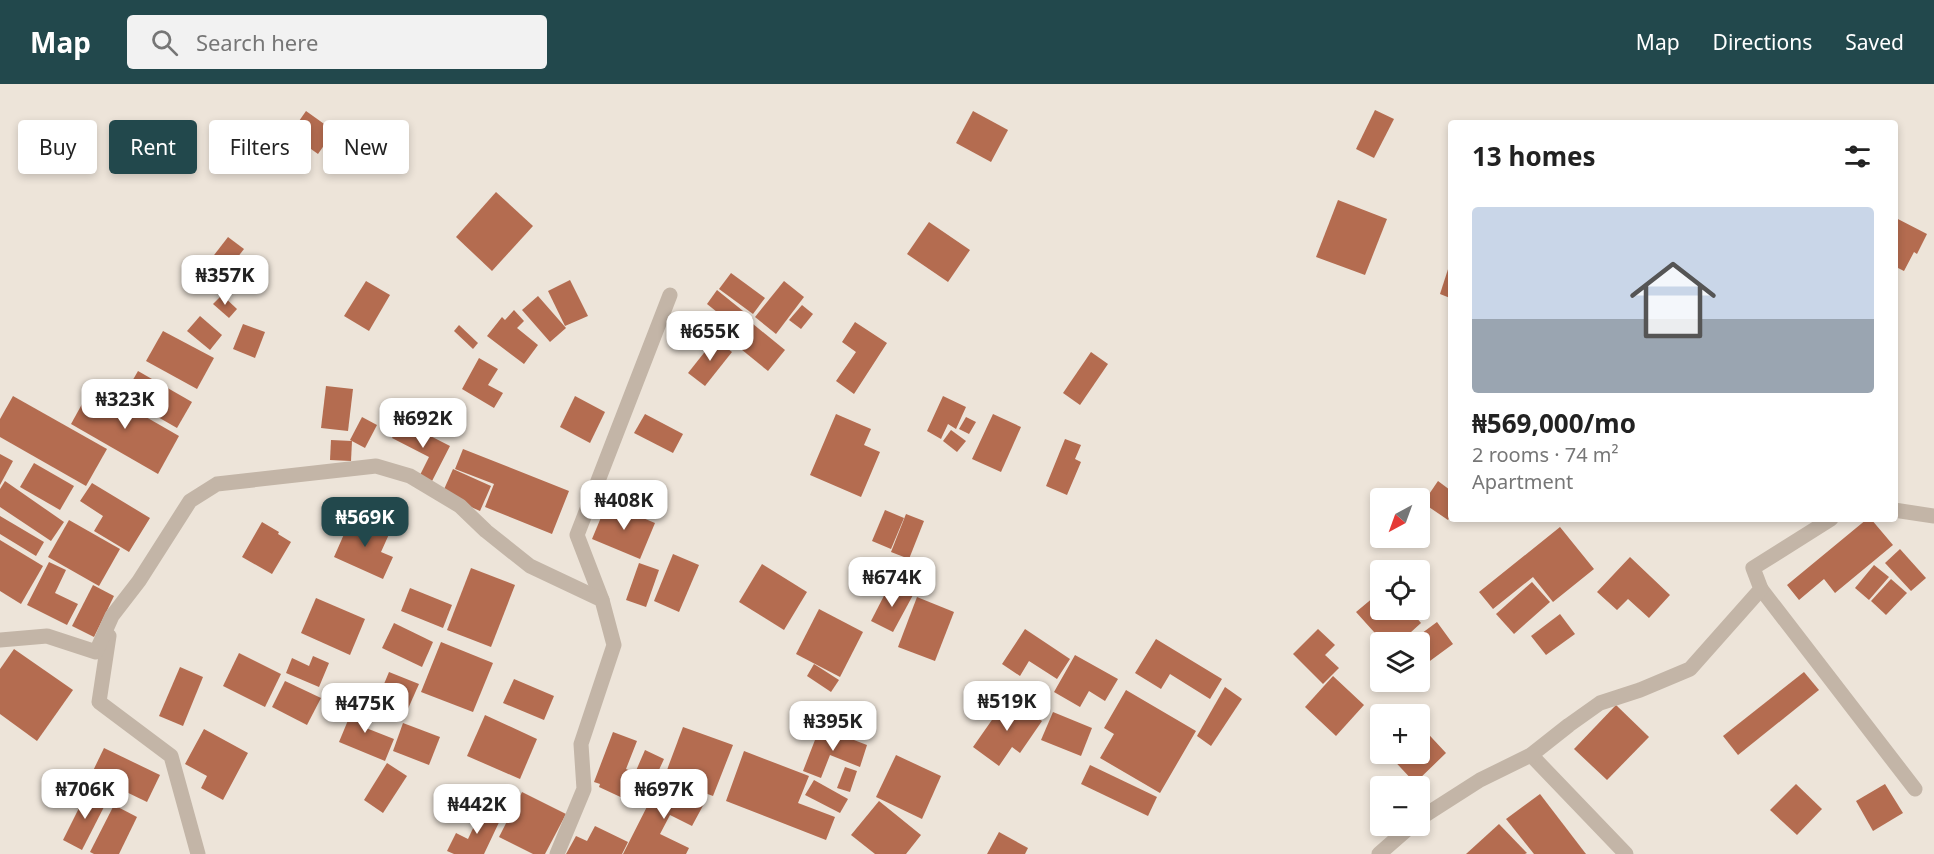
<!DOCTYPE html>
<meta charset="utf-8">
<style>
:root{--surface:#fff;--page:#f2f2f2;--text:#222;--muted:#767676;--accent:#22484c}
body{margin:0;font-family:"Noto Sans",sans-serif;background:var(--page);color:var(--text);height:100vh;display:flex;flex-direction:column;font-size:22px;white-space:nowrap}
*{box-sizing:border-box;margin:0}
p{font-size:20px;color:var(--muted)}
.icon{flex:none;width:33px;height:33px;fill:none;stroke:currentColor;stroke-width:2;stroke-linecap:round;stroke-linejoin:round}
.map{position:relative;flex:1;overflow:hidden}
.sheet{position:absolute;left:1448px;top:36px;width:450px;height:402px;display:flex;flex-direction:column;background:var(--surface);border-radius:6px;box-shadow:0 3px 9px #0003}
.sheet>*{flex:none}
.top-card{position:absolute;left:18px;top:36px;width:570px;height:54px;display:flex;gap:12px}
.needle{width:39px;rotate:221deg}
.tools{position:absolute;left:1370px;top:404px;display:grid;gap:12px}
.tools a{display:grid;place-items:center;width:60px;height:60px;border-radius:6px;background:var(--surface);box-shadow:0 3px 9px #0003;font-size:30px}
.price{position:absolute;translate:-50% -51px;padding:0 14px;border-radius:12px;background:#fff;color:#222;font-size:20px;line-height:39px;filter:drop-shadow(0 2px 3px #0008)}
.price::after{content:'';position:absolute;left:50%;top:36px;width:18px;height:14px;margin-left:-9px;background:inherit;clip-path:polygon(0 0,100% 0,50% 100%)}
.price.selected{background:var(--accent);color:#fff}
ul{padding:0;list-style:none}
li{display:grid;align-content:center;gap:12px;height:318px;padding:0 24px}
li span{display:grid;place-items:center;height:186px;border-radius:6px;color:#555}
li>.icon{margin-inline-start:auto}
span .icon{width:108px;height:108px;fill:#fffc;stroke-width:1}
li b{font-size:26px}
h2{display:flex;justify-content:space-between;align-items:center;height:72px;padding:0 24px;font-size:26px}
.tag{padding:0 21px;border-radius:6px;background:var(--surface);box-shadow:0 3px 9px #0003;font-size:21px;line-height:54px}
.tag.selected{background:var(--accent);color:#fff}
header{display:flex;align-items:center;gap:36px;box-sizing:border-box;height:84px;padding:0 30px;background:var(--accent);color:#fff}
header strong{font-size:28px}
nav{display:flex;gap:33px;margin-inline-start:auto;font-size:21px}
.search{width:420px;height:54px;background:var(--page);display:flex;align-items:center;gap:15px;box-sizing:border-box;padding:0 21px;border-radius:6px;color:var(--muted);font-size:22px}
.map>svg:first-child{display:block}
.building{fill:#b46c50}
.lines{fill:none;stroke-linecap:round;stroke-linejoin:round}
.minor{stroke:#c3b5a7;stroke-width:15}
</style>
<header>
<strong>Map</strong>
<div class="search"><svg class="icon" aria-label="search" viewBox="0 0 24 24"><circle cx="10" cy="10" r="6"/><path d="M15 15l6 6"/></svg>Search here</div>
<nav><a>Map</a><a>Directions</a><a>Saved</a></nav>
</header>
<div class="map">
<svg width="1934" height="770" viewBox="0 0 1934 770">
<rect width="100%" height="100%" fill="#ede4d9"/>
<!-- building -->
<g class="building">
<polygon points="1375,26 1394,35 1374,74 1356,65"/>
<polygon points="306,27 334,47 318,70 290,50"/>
<polygon points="973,27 1008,46 991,78 956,59"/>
<polygon points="496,108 533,142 492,187 456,153"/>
<polygon points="1338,116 1387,135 1365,191 1316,173"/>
<polygon points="1894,133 1927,150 1917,170 1914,168 1904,187 1894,182"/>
<polygon points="929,138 970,166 948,198 907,170"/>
<polygon points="228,153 244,165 227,187 211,175"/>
<polygon points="210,179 220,187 213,195 204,187"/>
<polygon points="1450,179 1450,214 1440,210"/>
<polygon points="731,189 765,214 753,230 719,205"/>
<polygon points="570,196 588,232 565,242 548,207"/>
<polygon points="366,197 390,211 369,247 344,232"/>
<polygon points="784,197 804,213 776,250 755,233"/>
<polygon points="717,206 753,235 742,248 707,220"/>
<polygon points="222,211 237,225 229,234 213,220"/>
<polygon points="538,212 566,244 550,258 522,226"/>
<polygon points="802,221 813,230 801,245 789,236"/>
<polygon points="514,226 524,237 517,244 538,261 524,280 487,252 502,233 505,236"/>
<polygon points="200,232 222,251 210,266 187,247"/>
<polygon points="855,238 887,259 854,310 836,297 856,268 842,258"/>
<polygon points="243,240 265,248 255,274 233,265"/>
<polygon points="753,240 785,266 768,287 736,261"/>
<polygon points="459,241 478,259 473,265 454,247"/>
<polygon points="163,247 214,274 197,305 146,277"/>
<polygon points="715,255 732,268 705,302 688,289"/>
<polygon points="1091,268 1108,280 1080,321 1063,309"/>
<polygon points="479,274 498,285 488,301 503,309 494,324 462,305"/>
<polygon points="138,287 192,318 177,344 123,313"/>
<polygon points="92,302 179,352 158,390 71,340"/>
<polygon points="326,302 353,305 348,347 321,344"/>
<polygon points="13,312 107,365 86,402 0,353 0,335"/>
<polygon points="575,312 605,328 590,359 560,343"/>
<polygon points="943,312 966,323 956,345 948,340 941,355 927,347"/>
<polygon points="645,330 683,350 673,369 634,349"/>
<polygon points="836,330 871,345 864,361 880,368 861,413 810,391"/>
<polygon points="993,330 1021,343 1001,388 972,375"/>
<polygon points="362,333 377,341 365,364 350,356"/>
<polygon points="966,333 976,338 969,350 959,345"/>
<polygon points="401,337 450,362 430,401 418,395 429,373 392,354"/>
<polygon points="951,346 966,357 957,368 943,357"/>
<polygon points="1065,355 1081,361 1075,375 1081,378 1067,411 1046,402"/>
<polygon points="331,356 352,357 351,377 330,376"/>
<polygon points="463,365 569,407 552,450 485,423 494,400 455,385"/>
<polygon points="0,370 13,377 0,401"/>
<polygon points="34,379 74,402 60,426 20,403"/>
<polygon points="453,385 491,402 480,427 442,410"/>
<polygon points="5,397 64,438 51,457 0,423 0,405"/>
<polygon points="1438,397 1450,406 1450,432 1448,436 1423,419"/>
<polygon points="92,399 150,434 129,468 94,447 103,432 80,417"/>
<polygon points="607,419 655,439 640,475 592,455"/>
<polygon points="885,426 904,434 891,465 872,457"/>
<polygon points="906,430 924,437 909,475 891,468"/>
<polygon points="0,432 44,458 36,472 0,450"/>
<polygon points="352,432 390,448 381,468 393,473 383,495 334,473"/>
<polygon points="1867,435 1871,435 1893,461 1835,509 1824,495 1799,516 1787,501"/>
<polygon points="69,436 120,465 99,502 48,473"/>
<polygon points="262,438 279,448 278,450 291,458 272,490 242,473"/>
<polygon points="1560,443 1594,485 1553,518 1533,493 1493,525 1479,508"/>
<polygon points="0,456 43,482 21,520 0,507"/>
<polygon points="1900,465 1926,494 1911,507 1885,479"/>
<polygon points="673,470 699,481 679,528 654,517"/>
<polygon points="1630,473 1670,511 1649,534 1628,515 1617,526 1597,508"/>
<polygon points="49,478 66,486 55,509 78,520 67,541 27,521"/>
<polygon points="639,479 659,486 646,523 626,516"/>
<polygon points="762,480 807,508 784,546 739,518"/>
<polygon points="1874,481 1889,493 1869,516 1855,504"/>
<polygon points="471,484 515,501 491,563 447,546"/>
<polygon points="1891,495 1907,509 1886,531 1871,517"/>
<polygon points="1532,498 1550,518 1514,550 1496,530"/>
<polygon points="890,500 913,511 893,548 871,537"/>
<polygon points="93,501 114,512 94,553 72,542"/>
<polygon points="410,504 452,521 443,544 401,527"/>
<polygon points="1380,508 1380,525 1409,525 1421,539 1400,558 1383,558 1356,528"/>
<polygon points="917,513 954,528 935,577 898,563"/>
<polygon points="316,514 365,535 350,571 301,549"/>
<polygon points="819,525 863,548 840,593 796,570"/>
<polygon points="1560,530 1575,550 1546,571 1531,552"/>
<polygon points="1437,538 1453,560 1419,585 1419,558 1410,558"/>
<polygon points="394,539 433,558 422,583 382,564"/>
<polygon points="1025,545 1070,575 1057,595 1029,577 1020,592 1002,580"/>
<polygon points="1318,545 1335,561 1325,571 1339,584 1323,600 1293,570"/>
<polygon points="1156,555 1222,595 1210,615 1170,590 1161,605 1135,589"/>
<polygon points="441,558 493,579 473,628 421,608"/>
<polygon points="14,565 73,606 37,657 0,630 0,585"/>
<polygon points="239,569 281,590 265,623 223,602"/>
<polygon points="1075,571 1118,595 1105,617 1089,607 1080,623 1054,608"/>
<polygon points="313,572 329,579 319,603 286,589 292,574 309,582"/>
<polygon points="814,580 839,596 831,608 807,592"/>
<polygon points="180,583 203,593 183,642 159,632"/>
<polygon points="389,588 419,600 403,636 374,624"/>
<polygon points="1804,588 1819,606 1738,671 1723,652"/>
<polygon points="1333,592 1364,621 1336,652 1305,623"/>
<polygon points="514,595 554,612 544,636 503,619"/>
<polygon points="285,597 321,614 307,641 272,623"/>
<polygon points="1225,603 1242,615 1211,662 1197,652"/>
<polygon points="1126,606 1196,647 1160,709 1100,674 1114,650 1104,644"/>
<polygon points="1008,613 1042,637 1020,669 1012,663 999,682 973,663"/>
<polygon points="356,617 374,625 366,644 394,655 385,677 339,658"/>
<polygon points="1616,621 1649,653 1607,696 1574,665"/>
<polygon points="1053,628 1092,644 1081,672 1041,656"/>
<polygon points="485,631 537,655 520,695 467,672"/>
<polygon points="403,639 440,653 429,681 393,667"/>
<polygon points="1419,640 1446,669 1415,699 1387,669 1419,669"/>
<polygon points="683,643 733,661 713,712 664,694"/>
<polygon points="820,643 867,661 860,683 830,671 821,694 803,687"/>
<polygon points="204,645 248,669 223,716 201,704 207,692 185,680"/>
<polygon points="613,648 637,657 626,685 635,689 645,666 664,675 642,723 599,703 600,700 594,698"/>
<polygon points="104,664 160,691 147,718 91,691"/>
<polygon points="744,667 809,692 798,719 835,733 826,756 726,717"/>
<polygon points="896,671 941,692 922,735 876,713"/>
<polygon points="387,679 407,692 383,729 364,716"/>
<polygon points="1090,681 1157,713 1148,732 1081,700"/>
<polygon points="845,683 857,687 850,708 837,704"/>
<polygon points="662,693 706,716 692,742 670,731 660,750 689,764 686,770 623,770"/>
<polygon points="814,696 848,715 840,729 805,711"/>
<polygon points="1796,700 1822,725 1797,751 1770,726"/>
<polygon points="1885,700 1903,729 1873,747 1856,717"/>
<polygon points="88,706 107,717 82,766 63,756"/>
<polygon points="522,708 566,730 545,770 533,770 499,753"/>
<polygon points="1540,710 1586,770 1534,770 1506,735"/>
<polygon points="879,717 921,751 906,770 875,770 851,751"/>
<polygon points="114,721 137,733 119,770 94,770 90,768"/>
<polygon points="483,723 502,732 484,770 454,770 447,767 456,749 468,755"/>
<polygon points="1499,740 1527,769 1525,770 1466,770"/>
<polygon points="595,742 628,758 622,770 566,770 576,752 587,757"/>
<polygon points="999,748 1028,764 1025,770 987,770"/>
</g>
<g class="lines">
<!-- minor -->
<g class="minor">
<polyline points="1894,426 1934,432"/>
<polyline points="1761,505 1915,705"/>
<polyline points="602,516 577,451 670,211"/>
<polyline points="109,552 99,618 171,672 198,770"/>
<polyline points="0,556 47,552 96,568 112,532 139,497 190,417 217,400 376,382 410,392 460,422 486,447 530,482 602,516 614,561 581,660 584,705 557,770"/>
<polyline points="1531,671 1626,770"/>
<polyline points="1419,735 1480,696 1531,671 1569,641 1600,619 1640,606 1690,585 1761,505 1753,484 1831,435"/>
<polyline points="1379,770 1412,741"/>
</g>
</g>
</svg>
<div class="tools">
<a><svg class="needle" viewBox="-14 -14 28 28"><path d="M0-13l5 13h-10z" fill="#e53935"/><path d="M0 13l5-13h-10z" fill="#767676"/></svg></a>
<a><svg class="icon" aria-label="locate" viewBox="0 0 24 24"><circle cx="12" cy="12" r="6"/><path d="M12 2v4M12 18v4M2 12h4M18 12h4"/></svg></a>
<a><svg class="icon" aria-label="layers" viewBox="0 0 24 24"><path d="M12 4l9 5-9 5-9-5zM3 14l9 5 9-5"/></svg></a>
<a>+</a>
<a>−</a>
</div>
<b class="price" style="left:225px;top:222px">₦357K</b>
<b class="price" style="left:710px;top:278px">₦655K</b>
<b class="price" style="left:125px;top:346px">₦323K</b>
<b class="price" style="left:423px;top:365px">₦692K</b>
<b class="price" style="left:624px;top:447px">₦408K</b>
<b class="price selected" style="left:365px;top:464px">₦569K</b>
<b class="price" style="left:892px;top:524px">₦674K</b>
<b class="price" style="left:1007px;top:648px">₦519K</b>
<b class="price" style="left:365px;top:650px">₦475K</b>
<b class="price" style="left:833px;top:668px">₦395K</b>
<b class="price" style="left:85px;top:736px">₦706K</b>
<b class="price" style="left:664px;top:736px">₦697K</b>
<b class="price" style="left:477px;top:751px">₦442K</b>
<div class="top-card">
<a class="tag">Buy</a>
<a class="tag selected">Rent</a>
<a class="tag">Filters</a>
<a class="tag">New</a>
</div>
<section class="sheet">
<h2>13 homes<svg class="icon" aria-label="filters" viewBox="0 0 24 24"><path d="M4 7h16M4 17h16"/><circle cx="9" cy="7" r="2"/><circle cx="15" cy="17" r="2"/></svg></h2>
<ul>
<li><span style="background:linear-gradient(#c9d6e8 60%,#9aa5b1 0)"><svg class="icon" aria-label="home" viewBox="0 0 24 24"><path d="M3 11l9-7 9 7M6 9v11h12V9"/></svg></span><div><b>₦569,000/mo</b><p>2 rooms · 74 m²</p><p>Apartment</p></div></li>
</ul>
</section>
</div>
